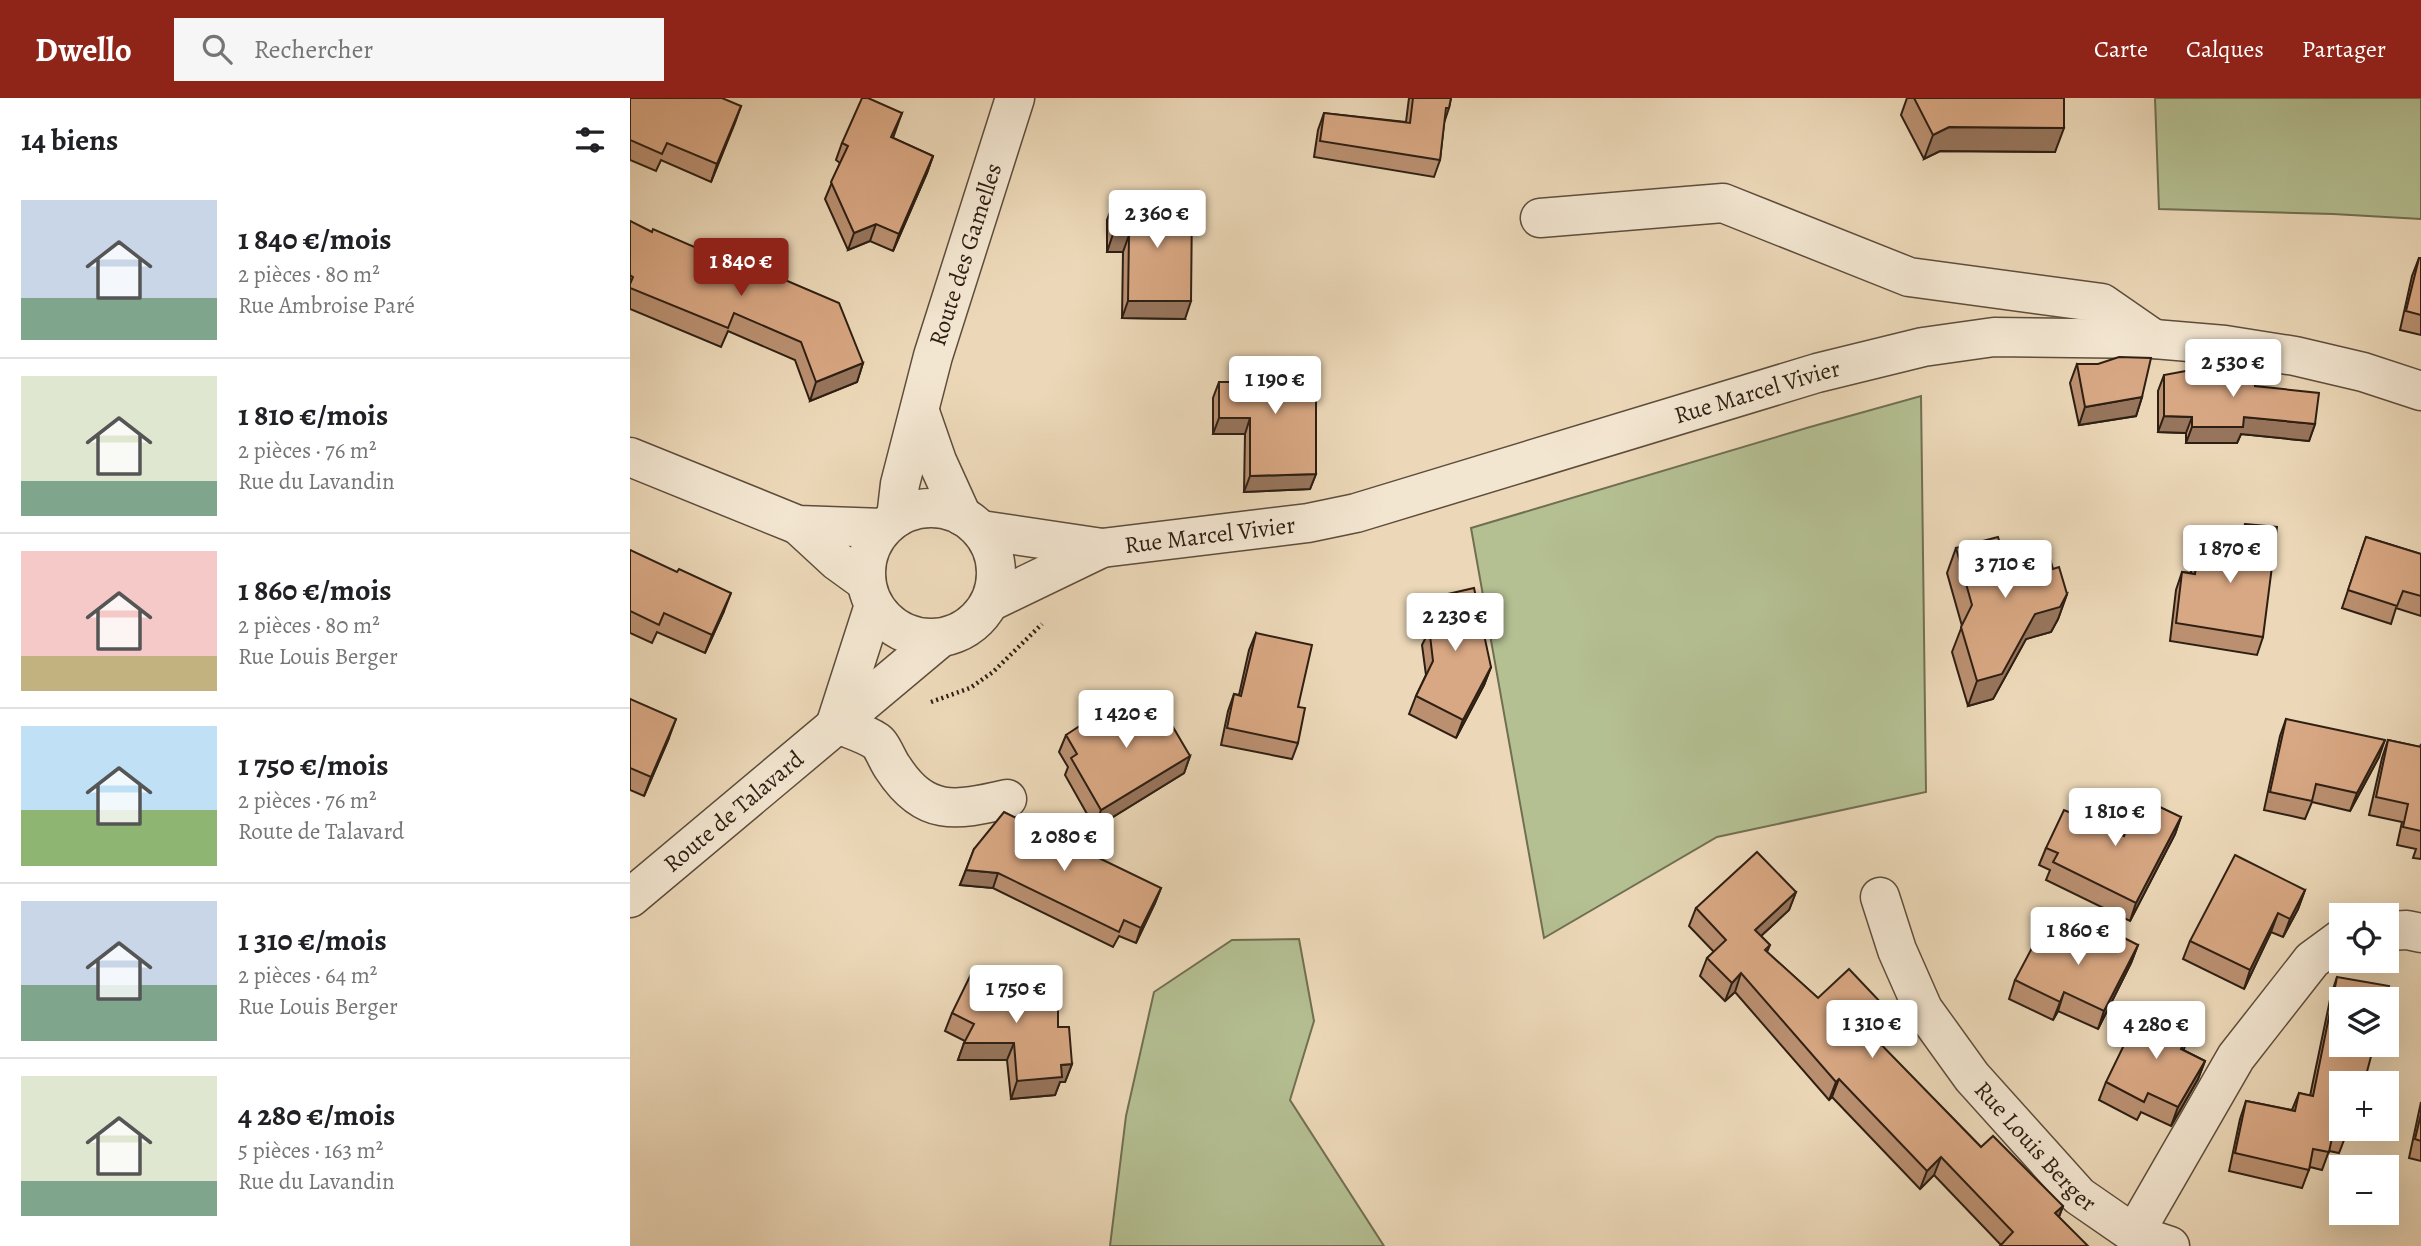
<!DOCTYPE html>
<html lang="fr">
<meta charset="utf-8">
<style>
:root{--surface:#fff;--page:#f6f6f6;--text:#202124;--muted:#757577;--line:#e0e0e0;--accent:#8f2418}
body{margin:0;font-family:Alegreya,serif;background:var(--page);color:var(--text);height:100vh;display:flex;flex-direction:column;font-size:26px;white-space:nowrap}
*{box-sizing:border-box;margin:0}
p{font-size:23px;color:var(--muted)}
.icon{flex:none;width:38px;height:38px;fill:none;stroke:currentColor;stroke-width:2;stroke-linecap:round;stroke-linejoin:round}
.map{position:relative;flex:1;overflow:hidden}
.sheet{display:flex;flex-direction:column;background:var(--surface);width:630px}
.sheet>*{flex:none}
.buttons{position:absolute;left:1699px;top:805px;display:grid;gap:14px}
.buttons a{display:grid;place-items:center;width:70px;height:70px;border-radius:0px;background:var(--surface);box-shadow:0 7px 28px #0002;font-size:35px}
.price{position:absolute;translate:-50% -60px;padding:0 16px;border-radius:7px;background:#fff;color:#222;font-size:23px;line-height:46px;filter:drop-shadow(0 2px 4px #0008)}
.price::after{content:'';position:absolute;left:50%;top:42px;width:21px;height:16px;margin-left:-10px;background:inherit;clip-path:polygon(0 0,100% 0,50% 100%)}
.price.active{background:var(--accent);color:#fff}
ul{padding:0;list-style:none}
li{display:flex;align-items:center;gap:21px;height:175px;padding:0 21px}
li+li{border-top:2px solid var(--line)}
li span{display:grid;place-items:center;flex:none;width:196px;height:140px;border-radius:0px;color:#555}
li>.icon{margin-inline-start:auto}
span .icon{width:84px;height:84px;fill:#fffc;stroke-width:1}
li b{font-size:30px}
h2{display:flex;justify-content:space-between;align-items:center;height:84px;padding:0 21px;font-size:30px}
header{display:flex;align-items:center;gap:42px;box-sizing:border-box;height:98px;padding:0 35px;background:var(--accent);color:#fff}
header strong{font-size:33px}
nav{display:flex;gap:38px;margin-inline-start:auto;font-size:24px}
.search{width:490px;height:63px;background:var(--page);display:flex;align-items:center;gap:18px;box-sizing:border-box;padding:0 24px;border-radius:0px;color:var(--muted);font-size:26px}
main{display:flex;flex:1;min-height:0}
.map>svg:first-child{display:block}
.green{fill:#b4bf92;stroke:#716f52;stroke-width:2}
.lines{fill:none;stroke-linecap:round;stroke-linejoin:round}
.minor-casing{stroke:#5e4d3c;stroke-width:41}
.path{stroke:#2e1f13;stroke-width:4.5;stroke-dasharray:2 3.5;stroke-linecap:butt}
.minor{stroke:#f3e6d1;stroke-width:38}
.wall{fill:#ba9071;stroke:#2e1f13;stroke-width:2}
.shaded-wall{fill:#97755c;stroke:#2e1f13;stroke-width:2}
.building{fill:#d8a783;stroke:#2e1f13;stroke-width:2}
.labels{text-anchor:middle;stroke-width:5;stroke-linejoin:round;paint-order:stroke}
.street-label{font-size:24px;fill:#2e1f13;stroke:#f3e6d1}
</style>
<header>
<strong>Dwello</strong>
<div class="search"><svg class="icon" aria-label="search" viewBox="0 0 24 24"><circle cx="10" cy="10" r="6"/><path d="M15 15l6 6"/></svg>Rechercher</div>
<nav><a>Carte</a><a>Calques</a><a>Partager</a></nav>
</header>
<main>
<section class="sheet">
<h2>14 biens<svg class="icon" aria-label="filters" viewBox="0 0 24 24"><path d="M4 7h16M4 17h16"/><circle cx="9" cy="7" r="2"/><circle cx="15" cy="17" r="2"/></svg></h2>
<ul>
<li><span style="background:linear-gradient(#c9d6e8 70%,#7fa58c 0)"><svg class="icon" aria-label="home" viewBox="0 0 24 24"><path d="M3 11l9-7 9 7M6 9v11h12V9"/></svg></span><div><b>1 840 €/mois</b><p>2 pièces · 80 m²</p><p>Rue Ambroise Paré</p></div></li>
<li><span style="background:linear-gradient(#dfe7d0 75%,#7fa58c 0)"><svg class="icon" aria-label="home" viewBox="0 0 24 24"><path d="M3 11l9-7 9 7M6 9v11h12V9"/></svg></span><div><b>1 810 €/mois</b><p>2 pièces · 76 m²</p><p>Rue du Lavandin</p></div></li>
<li><span style="background:linear-gradient(#f6c9c9 75%,#c2b280 0)"><svg class="icon" aria-label="home" viewBox="0 0 24 24"><path d="M3 11l9-7 9 7M6 9v11h12V9"/></svg></span><div><b>1 860 €/mois</b><p>2 pièces · 80 m²</p><p>Rue Louis Berger</p></div></li>
<li><span style="background:linear-gradient(#bfe0f5 60%,#8fb573 0)"><svg class="icon" aria-label="home" viewBox="0 0 24 24"><path d="M3 11l9-7 9 7M6 9v11h12V9"/></svg></span><div><b>1 750 €/mois</b><p>2 pièces · 76 m²</p><p>Route de Talavard</p></div></li>
<li><span style="background:linear-gradient(#c9d6e8 60%,#7fa58c 0)"><svg class="icon" aria-label="home" viewBox="0 0 24 24"><path d="M3 11l9-7 9 7M6 9v11h12V9"/></svg></span><div><b>1 310 €/mois</b><p>2 pièces · 64 m²</p><p>Rue Louis Berger</p></div></li>
<li><span style="background:linear-gradient(#dfe7d0 75%,#7fa58c 0)"><svg class="icon" aria-label="home" viewBox="0 0 24 24"><path d="M3 11l9-7 9 7M6 9v11h12V9"/></svg></span><div><b>4 280 €/mois</b><p>5 pièces · 163 m²</p><p>Rue du Lavandin</p></div></li>
</ul>
</section>
<div class="map">
<svg width="1791" height="1148" viewBox="0 0 1791 1148">
<rect width="100%" height="100%" fill="#ecd8b8"/>
<filter id="stains"><feTurbulence type="fractalNoise" baseFrequency=".00286" numOctaves="4"/><feColorMatrix values="0 0 0 0 .2 0 0 0 0 .09 0 0 0 0 .02 0 0 0 .5 -.17"/></filter>
<radialGradient id="worn" r=".72"><stop offset=".6" stop-color="#630" stop-opacity="0"/><stop offset="1" stop-color="#630" stop-opacity=".3"/></radialGradient>
<!-- green -->
<g class="green">
<polygon points="1525,0 1791,0 1791,121 1703,116 1529,111"/>
<polygon points="1291,298 1296,694 1087,739 914,840 841,430 1180,329"/>
<polygon points="669,841 684,923 660,1002 754,1148 480,1148 496,1018 524,894 602,842"/>
</g>
<g class="lines">
<!-- minor casing -->
<g class="minor-casing">
<g id="minor">
<polyline points="910,120 1093,105 1279,179 1472,205 1524,241"/>
<polyline points="290,314 307,363 332,418"/>
<polyline points="0,359 168,427 253,430"/>
<circle cx="301" cy="475" r="65"/>
<path id="s1" d="M266,420l4,-34 33,-128 82,-258"/>
<polyline points="168,427 207,463 236,484"/>
<path id="s2" d="M351,432l121,18 206,-25 48,-10 461,-140 106,-26 71,-10 160,2 71,6 70,11 68,16 58,19"/>
<polyline points="360,504 472,450"/>
<path d="M206,625c12,6 28,10 40,18 7,5 11,19 17,27 32,49 62,43 114,31"/>
<polyline points="206,625 244,507"/>
<path id="s3" d="M1250,799l17,53 26,59 49,68 107,119 55,38 36,12"/>
<path id="s4" d="M0,800l309,-259"/>
<polyline points="1757,833 1777,832 1791,835"/>
<polyline points="1504,1136 1606,959 1682,862 1712,840"/>
</g>
</g>
<!-- path -->
<polyline class="path" points="301,604 340,590 363,574 412,526"/>
<!-- minor -->
<use href="#minor" class="minor"/>
</g>
<!-- wall -->
<g class="wall">
<polygon points="0,0 111,8 81,84 31,62 26,73 0,62"/>
<polygon points="779,0 821,0 819,10 814,25 810,62 804,79 684,59 688,32 694,15 776,24"/>
<polygon points="1277,0 1434,0 1425,54 1310,53 1294,61 1271,17"/>
<polygon points="272,15 263,40 303,58 297,75 263,153 240,143 218,152 195,101 210,65 206,62 212,45"/>
<polygon points="484,104 555,221 492,220 493,154 477,154 477,122"/>
<polygon points="0,123 233,265 227,284 180,303 165,262 98,233 91,249 0,211"/>
<polygon points="1789,160 1791,160 1791,237 1770,232 1782,178"/>
<polygon points="608,264 686,376 680,391 614,394 615,336 583,336 583,300 589,284 602,284 602,280"/>
<polygon points="1447,266 1512,299 1506,318 1449,327 1440,285"/>
<polygon points="1534,277 1625,288 1685,326 1679,343 1611,336 1607,345 1556,345 1556,335 1528,334 1528,293"/>
<polygon points="1615,426 1633,539 1627,557 1540,543 1546,492 1552,474 1561,475 1562,463 1569,444 1608,450 1609,444"/>
<polygon points="1736,439 1791,456 1791,518 1766,510 1761,526 1712,510"/>
<polygon points="1326,450 1374,459 1423,471 1437,496 1428,521 1421,534 1396,541 1363,601 1338,608 1322,554 1332,528 1317,475"/>
<polygon points="0,452 94,513 75,555 27,534 22,545 0,535"/>
<polygon points="796,501 861,569 854,587 826,640 779,616 786,598 796,577 792,547 795,541 790,519"/>
<polygon points="626,535 668,609 668,645 662,661 591,647 598,613 604,596 609,597 619,552"/>
<polygon points="0,601 39,640 14,698 0,692"/>
<polygon points="1656,621 1749,659 1720,713 1682,704 1675,721 1634,712 1650,638"/>
<polygon points="477,623 560,658 554,675 465,730 435,677 438,669 429,654 436,637"/>
<polygon points="1758,642 1790,649 1791,646 1791,761 1783,760 1786,751 1767,747 1772,724 1739,717 1752,660"/>
<polygon points="1551,719 1545,736 1500,823 1416,782 1420,772 1409,767 1416,750 1494,738"/>
<polygon points="344,751 531,790 525,805 506,845 489,838 483,849 363,790 330,787"/>
<polygon points="1675,792 1668,811 1653,839 1641,834 1614,891 1553,861 1560,843"/>
<polygon points="1166,794 1159,812 1131,838 1140,847 1137,854 1188,900 1255,909 1249,927 1240,936 1351,1049 1433,1108 1429,1119 1371,1147 1304,1077 1290,1091 1202,999 1199,1002 1105,894 1095,903 1070,878 1077,860 1084,854 1059,828 1066,810"/>
<polygon points="1508,847 1501,865 1468,931 1428,913 1423,922 1379,901 1385,882 1453,853"/>
<polygon points="1707,879 1712,1031 1722,1031 1719,1038 1716,1037 1709,1055 1699,1053 1692,1072 1680,1069 1672,1090 1599,1073 1610,1021 1616,1003 1662,1012 1669,995 1680,998 1701,897"/>
<polygon points="322,915 428,929 442,966 435,984 430,984 425,997 381,1001 377,962 328,962 335,943 315,933"/>
<polygon points="1553,952 1575,963 1568,981 1541,1028 1511,1014 1507,1022 1469,1002 1476,984"/>
<polygon points="1791,1004 1791,1063 1779,1060"/>
</g>
<!-- shaded-wall -->
<g class="shaded-wall">
<polygon points="111,8 105,25 81,84 87,66"/>
<polygon points="1319,29 1434,30 1425,54 1310,53 1294,61 1303,37"/>
<polygon points="303,58 297,75 263,153 269,136"/>
<polygon points="246,126 240,143 218,152 224,135"/>
<polygon points="483,136 499,137 493,154 477,154"/>
<polygon points="498,203 561,203 555,221 492,220"/>
<polygon points="233,265 227,284 180,303 186,284"/>
<polygon points="1512,299 1506,318 1449,327 1455,309"/>
<polygon points="1534,318 1562,319 1556,335 1528,334"/>
<polygon points="1614,319 1685,326 1679,343 1611,336 1607,345 1556,345 1562,329"/>
<polygon points="589,320 620,320 615,336 583,336"/>
<polygon points="686,376 680,391 614,394 620,378"/>
<polygon points="101,495 94,513 75,555 82,537"/>
<polygon points="1437,496 1428,521 1421,534 1396,541 1363,601 1338,608 1347,583 1405,516"/>
<polygon points="861,569 854,587 826,640 833,622"/>
<polygon points="46,621 39,640 14,698 21,679"/>
<polygon points="1755,642 1749,659 1720,713 1727,695"/>
<polygon points="560,658 554,675 465,730 471,712"/>
<polygon points="1551,719 1545,736 1500,823 1506,805"/>
<polygon points="336,772 368,775 363,790 330,787"/>
<polygon points="531,790 525,805 506,845 511,830"/>
<polygon points="1675,792 1668,811 1653,839 1660,821"/>
<polygon points="1166,794 1159,812 1118,850 1125,832"/>
<polygon points="1648,815 1641,834 1614,891 1620,872"/>
<polygon points="1508,847 1501,865 1468,931 1474,913"/>
<polygon points="1111,875 1105,894 1095,903 1102,885"/>
<polygon points="1434,894 1428,913 1423,922 1430,904"/>
<polygon points="1255,909 1249,927 1228,948 1235,930"/>
<polygon points="1560,932 1554,951 1544,969 1551,951"/>
<polygon points="334,945 384,945 377,962 328,962"/>
<polygon points="1575,963 1568,981 1541,1028 1548,1009"/>
<polygon points="442,966 435,984 430,984 425,997 381,1001 387,983 431,967"/>
<polygon points="1209,981 1202,999 1199,1002 1206,984"/>
<polygon points="1311,1059 1304,1077 1290,1091 1297,1073"/>
<polygon points="1433,1108 1426,1126 1425,1115"/>
</g>
<!-- building -->
<g class="building">
<polygon points="0,0 92,0 111,8 87,66 37,45 32,56 0,42"/>
<polygon points="232,0 238,0 272,15 261,39 303,58 269,136 246,126 224,135 201,84 218,48 212,45"/>
<polygon points="783,0 821,0 819,10 816,10 810,62 690,43 694,15 780,25"/>
<polygon points="1284,0 1434,0 1434,30 1319,29 1303,37"/>
<polygon points="484,104 562,106 561,203 498,203 499,137 483,136"/>
<polygon points="0,123 22,134 23,131 99,164 101,159 209,205 233,265 186,284 171,244 104,215 98,230 0,190 0,186 3,179 0,177"/>
<polygon points="1789,160 1791,160 1791,217 1776,213"/>
<polygon points="1489,259 1521,260 1512,299 1455,309 1447,266 1468,266"/>
<polygon points="608,264 686,270 686,376 620,378 620,320 589,320 589,284 608,284"/>
<polygon points="1561,272 1624,273 1625,288 1689,295 1685,326 1614,319 1613,329 1562,329 1562,319 1534,318 1534,277"/>
<polygon points="1615,426 1647,429 1633,539 1546,525 1552,474 1565,476 1569,444 1612,450"/>
<polygon points="1368,439 1374,459 1416,446 1423,471 1429,469 1437,496 1430,509 1405,516 1372,576 1347,583 1331,529 1342,507 1326,450"/>
<polygon points="1736,439 1791,456 1791,498 1773,493 1767,508 1718,492"/>
<polygon points="0,452 47,474 49,471 101,495 82,537 34,515 29,527 0,513"/>
<polygon points="844,490 861,569 833,622 786,598 803,563 799,529 802,528 796,501"/>
<polygon points="626,535 682,547 668,609 675,610 668,645 597,630 604,596 611,598"/>
<polygon points="523,595 560,658 471,712 441,660 447,656 436,637 471,614 477,623"/>
<polygon points="0,601 46,621 21,679 0,670"/>
<polygon points="1656,621 1755,642 1727,695 1686,686 1682,703 1640,694"/>
<polygon points="1758,642 1791,649 1791,648 1791,733 1773,729 1778,706 1746,699"/>
<polygon points="1509,699 1551,719 1506,805 1423,764 1428,755 1416,750 1434,712 1446,717 1448,715 1494,738"/>
<polygon points="374,714 531,790 511,830 494,822 489,834 368,775 336,772 344,751"/>
<polygon points="1127,754 1166,794 1125,832 1140,847 1135,852 1188,900 1219,871 1255,909 1235,930 1351,1049 1363,1038 1433,1108 1425,1115 1458,1148 1370,1148 1383,1134 1311,1059 1297,1073 1209,981 1206,984 1111,875 1102,885 1077,860 1096,842 1066,810"/>
<polygon points="1605,757 1675,792 1660,821 1648,815 1620,872 1560,843"/>
<polygon points="1467,826 1508,847 1474,913 1434,894 1430,904 1385,882 1411,833 1453,853"/>
<polygon points="344,870 428,905 428,929 439,929 442,966 431,967 432,979 387,983 384,945 334,945 344,926 322,915"/>
<polygon points="1707,879 1759,888 1755,901 1712,901 1712,947 1744,947 1734,985 1712,985 1712,1031 1717,1031 1716,1037 1703,1035 1699,1054 1683,1051 1679,1072 1605,1055 1616,1003 1665,1013 1669,995 1683,998"/>
<polygon points="1512,910 1560,932 1551,951 1575,963 1548,1009 1518,995 1514,1004 1476,984"/>
<polygon points="1791,1016 1791,1043 1785,1041"/>
</g>
<g class="labels">
<!-- street labels -->
<g class="street-label">
<text dy="8" stroke="none"><textPath href="#s1" startOffset="273">Route des Gamelles</textPath></text>
<text dy="8" stroke="none"><textPath href="#s2" startOffset="798">Rue Marcel Vivier</textPath></text>
<text dy="8" stroke="none"><textPath href="#s2" startOffset="231">Rue Marcel Vivier</textPath></text>
<text dy="8" stroke="none"><textPath href="#s4" startOffset="135">Route de Talavard</textPath></text>
<text dy="8" stroke="none"><textPath href="#s3" startOffset="298">Rue Louis Berger</textPath></text>
</g>
</g>
<rect width="100%" height="100%" filter="url(#stains)"/>
<rect width="100%" height="100%" fill="url(#worn)"/>
</svg>
<div class="buttons">
<a><svg class="icon" aria-label="locate" viewBox="0 0 24 24"><circle cx="12" cy="12" r="6"/><path d="M12 2v4M12 18v4M2 12h4M18 12h4"/></svg></a>
<a><svg class="icon" aria-label="layers" viewBox="0 0 24 24"><path d="M12 4l9 5-9 5-9-5zM3 14l9 5 9-5"/></svg></a>
<a>+</a>
<a>−</a>
</div>
<b class="price" style="left:527px;top:152px">2 360 €</b>
<b class="price active" style="left:111px;top:200px">1 840 €</b>
<b class="price" style="left:1603px;top:301px">2 530 €</b>
<b class="price" style="left:645px;top:318px">1 190 €</b>
<b class="price" style="left:1600px;top:487px">1 870 €</b>
<b class="price" style="left:1375px;top:502px">3 710 €</b>
<b class="price" style="left:825px;top:555px">2 230 €</b>
<b class="price" style="left:496px;top:652px">1 420 €</b>
<b class="price" style="left:1485px;top:750px">1 810 €</b>
<b class="price" style="left:434px;top:775px">2 080 €</b>
<b class="price" style="left:1448px;top:869px">1 860 €</b>
<b class="price" style="left:386px;top:927px">1 750 €</b>
<b class="price" style="left:1242px;top:962px">1 310 €</b>
<b class="price" style="left:1526px;top:963px">4 280 €</b>
</div>
</main>
